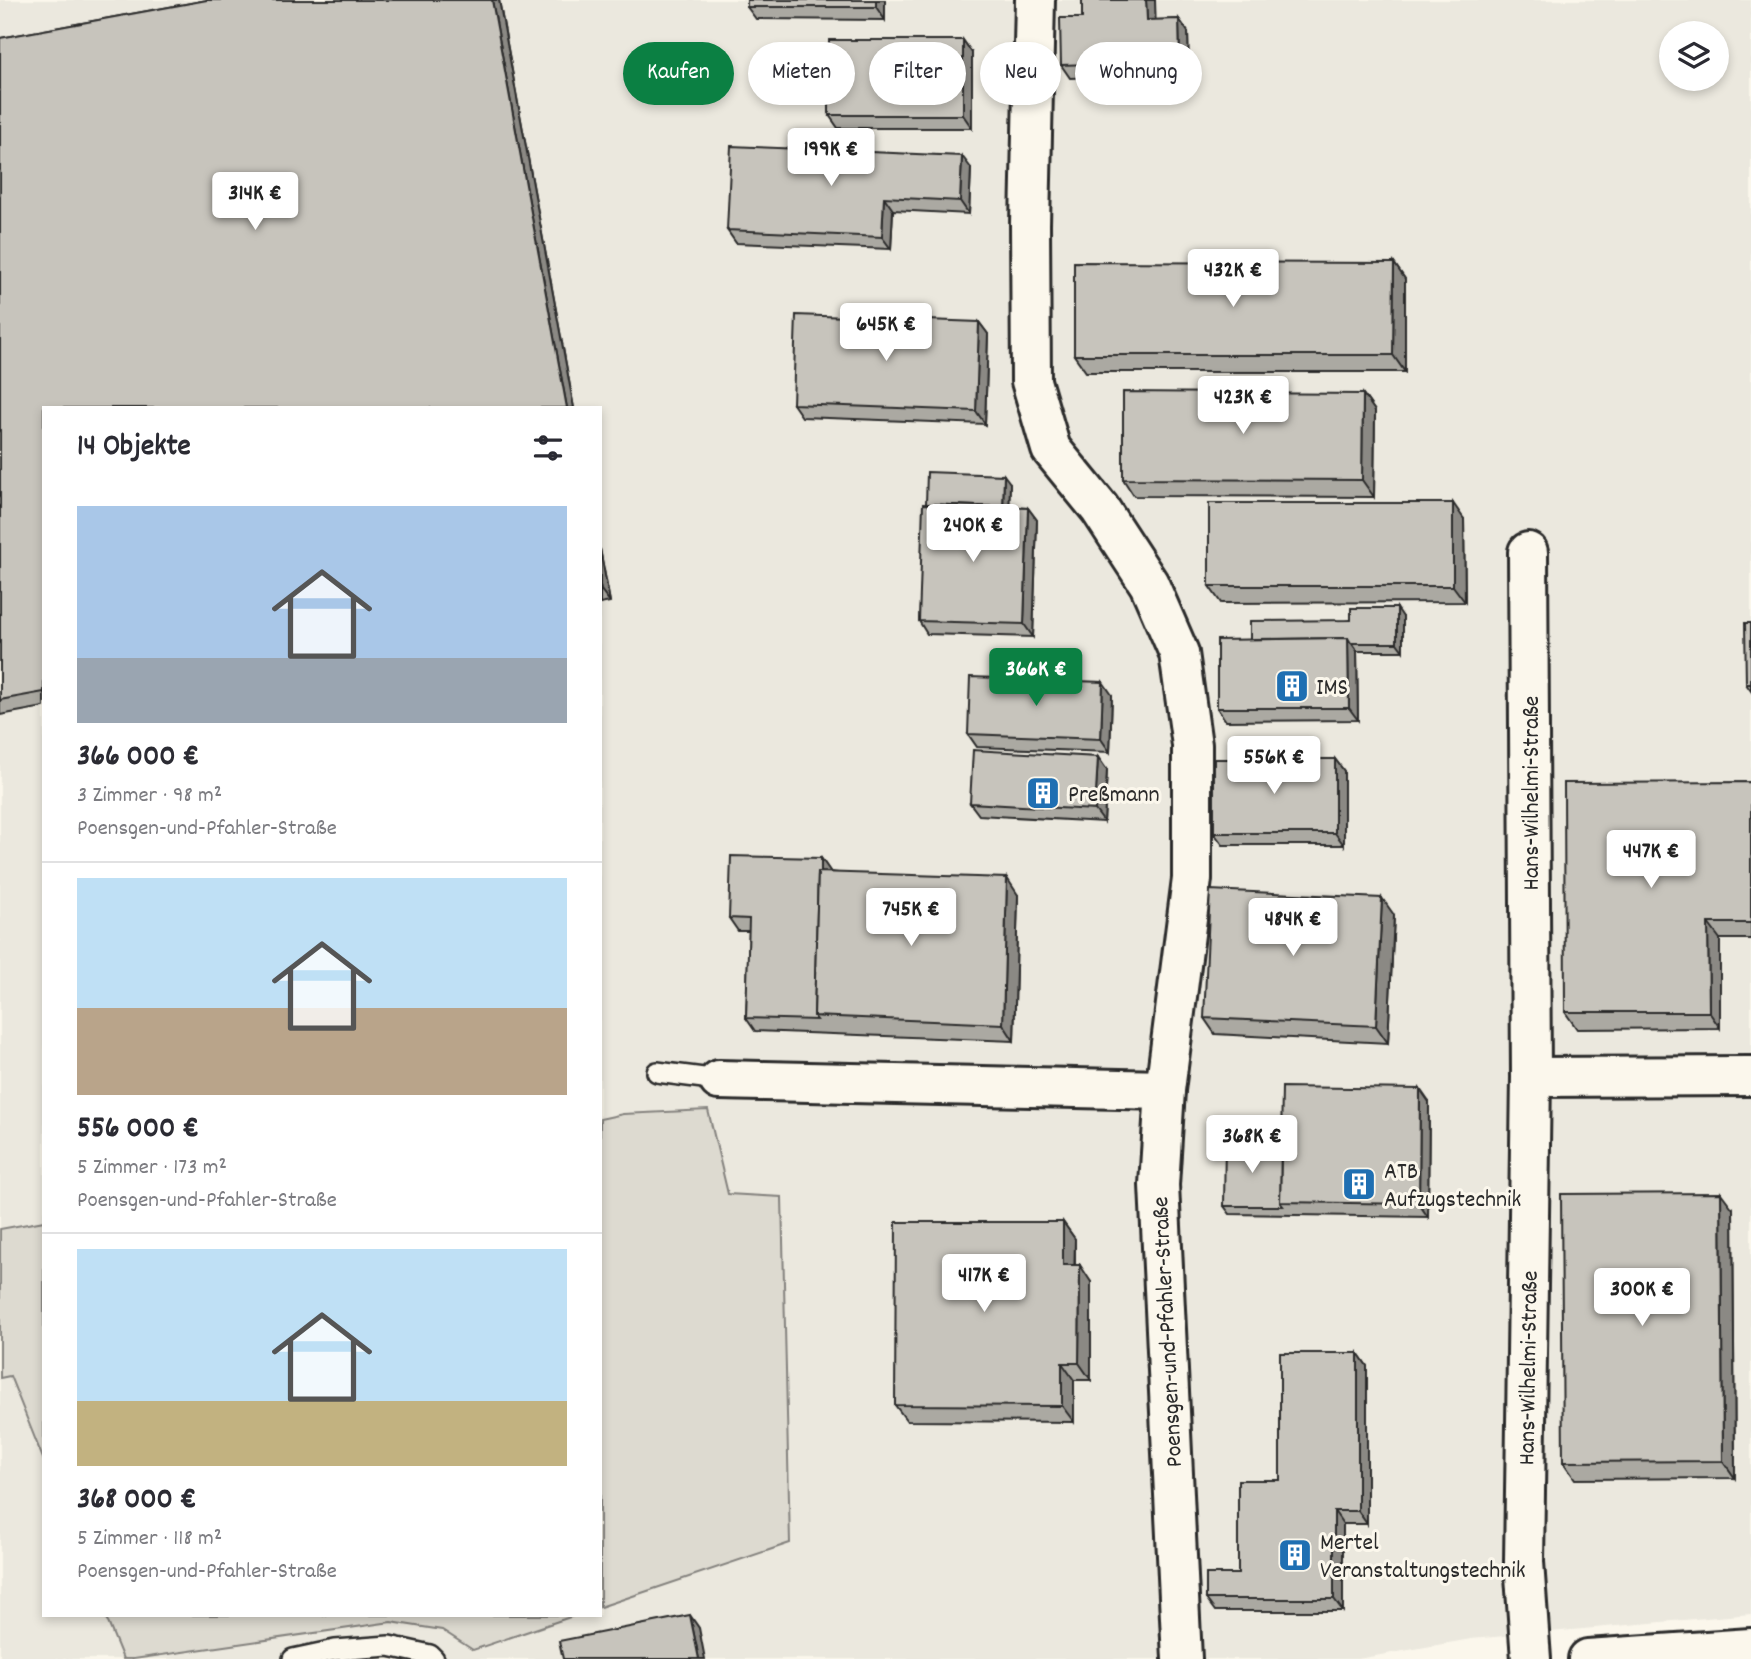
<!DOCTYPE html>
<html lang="de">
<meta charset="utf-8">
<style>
:root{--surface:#fff;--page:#f7f7f7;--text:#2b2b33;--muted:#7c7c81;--line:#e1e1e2;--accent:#0b8043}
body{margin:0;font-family:Dekko,sans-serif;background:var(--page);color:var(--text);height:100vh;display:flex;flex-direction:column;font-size:26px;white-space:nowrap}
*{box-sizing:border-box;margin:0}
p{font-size:23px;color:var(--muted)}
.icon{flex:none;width:38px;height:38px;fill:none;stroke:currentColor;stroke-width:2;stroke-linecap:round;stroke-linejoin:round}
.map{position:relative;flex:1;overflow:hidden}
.panel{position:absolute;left:42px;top:406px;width:560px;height:1211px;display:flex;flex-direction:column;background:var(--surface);border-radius:0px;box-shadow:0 4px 10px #0003}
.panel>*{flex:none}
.hud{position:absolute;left:623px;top:42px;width:665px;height:63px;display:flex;gap:14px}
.controls{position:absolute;left:1659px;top:21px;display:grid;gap:14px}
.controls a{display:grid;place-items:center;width:70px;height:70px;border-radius:50%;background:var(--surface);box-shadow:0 4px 10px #0003;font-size:35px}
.price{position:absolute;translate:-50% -60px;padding:0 16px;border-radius:7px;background:#fff;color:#222;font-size:23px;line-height:46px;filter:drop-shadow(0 2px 4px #0008)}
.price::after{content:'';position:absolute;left:50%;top:42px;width:21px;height:16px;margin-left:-10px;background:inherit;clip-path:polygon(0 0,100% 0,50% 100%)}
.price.active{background:var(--accent);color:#fff}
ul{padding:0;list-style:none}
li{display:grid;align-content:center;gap:14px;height:371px;padding:0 35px}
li+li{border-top:2px solid var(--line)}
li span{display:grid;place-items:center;height:217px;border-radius:0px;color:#555}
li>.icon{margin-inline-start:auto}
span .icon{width:126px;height:126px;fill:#fffc;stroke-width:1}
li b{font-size:30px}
h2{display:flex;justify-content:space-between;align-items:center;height:84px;padding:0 35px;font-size:30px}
.pill{padding:0 24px;border-radius:32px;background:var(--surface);box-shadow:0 4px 10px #0003;font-size:24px;line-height:63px}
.pill.active{background:var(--accent);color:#fff}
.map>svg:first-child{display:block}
.built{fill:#ebe8de;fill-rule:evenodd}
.green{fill:#dddad0;stroke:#84827e;stroke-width:2}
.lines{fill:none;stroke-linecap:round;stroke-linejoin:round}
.service-casing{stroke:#2b2b2b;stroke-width:24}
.minor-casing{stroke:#2b2b2b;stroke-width:44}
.tertiary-casing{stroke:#2b2b2b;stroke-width:44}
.service{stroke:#fbf7ec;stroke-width:19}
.minor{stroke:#fbf7ec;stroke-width:38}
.tertiary{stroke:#fbf7ec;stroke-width:38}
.wall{fill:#aba9a2;stroke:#2b2b2b;stroke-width:2}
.shaded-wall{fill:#8b8984;stroke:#2b2b2b;stroke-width:2}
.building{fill:#c7c4bc;stroke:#2b2b2b;stroke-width:2}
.labels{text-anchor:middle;stroke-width:6;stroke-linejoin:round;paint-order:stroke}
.poi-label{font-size:24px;fill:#2b2b2b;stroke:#fbf7ec;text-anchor:start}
.street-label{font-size:24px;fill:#2b2b2b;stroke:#fbf7ec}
</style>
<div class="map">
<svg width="1751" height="1659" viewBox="0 0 1751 1659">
<rect width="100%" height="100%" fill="#fbf7ec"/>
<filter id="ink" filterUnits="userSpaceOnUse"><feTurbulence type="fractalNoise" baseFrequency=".0143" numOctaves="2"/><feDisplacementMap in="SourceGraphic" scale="14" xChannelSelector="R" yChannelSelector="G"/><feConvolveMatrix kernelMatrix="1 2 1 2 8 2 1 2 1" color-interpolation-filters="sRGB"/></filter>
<g filter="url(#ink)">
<!-- built -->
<path class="built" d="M0,0h1751v1614l-280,25 -113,20h-1358zM1671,33h46v46h-46zM44,408h556v1207h-556z"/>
<!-- green -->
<g class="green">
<polygon points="708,1110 728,1194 782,1197 790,1543 600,1607 600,1119 623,1114"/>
<polygon points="44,1221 44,1461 10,1376 0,1378 0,1229"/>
<polygon points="105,1615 576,1615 473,1650 442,1630 391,1622 134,1659 123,1659"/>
</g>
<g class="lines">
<!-- service casing -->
<g class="service-casing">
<g id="service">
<polyline points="657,1072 719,1080"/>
<polyline points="293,1659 335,1650 389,1646 430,1655 434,1659"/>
</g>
</g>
<!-- minor casing -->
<g class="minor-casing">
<g id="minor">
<polyline points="1035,0 1030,224 1031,381 1051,449 1100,509 1149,584 1179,653 1192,745 1192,879 1165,1090 1159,1185 1182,1659"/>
<polyline points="1528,552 1531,1077 1524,1562 1531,1659"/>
<polyline points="1531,1077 1751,1076"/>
<polyline points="719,1080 1165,1090"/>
</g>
</g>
<!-- tertiary casing -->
<g class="tertiary-casing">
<polyline id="tertiary" points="1588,1659 1751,1648"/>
</g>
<!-- service -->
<use href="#service" class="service"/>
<!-- minor -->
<use href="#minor" class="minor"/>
<!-- tertiary -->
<use href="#tertiary" class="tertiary"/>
</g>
<!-- wall -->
<g class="wall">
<polygon points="207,0 499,0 574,408 44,408 44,707 0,715 0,38"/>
<polygon points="885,0 885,20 756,19 747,7"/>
<polygon points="1179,19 1188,32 1189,74 1070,78 1061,65 1155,20"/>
<polygon points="963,40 972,53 972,128 838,128 829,115"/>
<polygon points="971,168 969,214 893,210 891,249 736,243 727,230"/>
<polygon points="1394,263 1405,279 1405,372 1086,372 1074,355"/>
<polygon points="979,322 988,334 985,424 802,417 793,404"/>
<polygon points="1363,394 1375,411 1374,497 1134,496 1123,479"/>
<polygon points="1010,483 1009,507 1028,508 1037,520 1033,637 927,634 919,621 926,504"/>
<polygon points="1464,519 1465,602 1221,603 1209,586"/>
<polygon points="600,549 610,602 600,604"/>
<polygon points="1403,617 1403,651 1357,651 1358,720 1226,721 1217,708 1250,639 1351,620"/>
<polygon points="1751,623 1751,691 1746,684"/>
<polygon points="1112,695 1110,752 977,747 968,734"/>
<polygon points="1335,759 1344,771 1344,845 1223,845 1214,833"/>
<polygon points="1107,770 1104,822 979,815 970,803"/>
<polygon points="1751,782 1751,939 1720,939 1720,1028 1577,1029 1565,1012"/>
<polygon points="821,858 830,872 1018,895 1014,1041 755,1031 746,1018 749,931 738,931 729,918"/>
<polygon points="1394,915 1388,1043 1215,1034 1204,1018"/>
<polygon points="1429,1102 1428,1217 1230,1214 1224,1206 1281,1144"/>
<polygon points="1733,1209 1735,1478 1575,1479 1563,1462"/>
<polygon points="1063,1222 1075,1239 1075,1265 1091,1282 1091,1380 1074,1380 1074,1422 907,1421 895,1405"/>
<polygon points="1358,1353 1367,1366 1367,1524 1343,1524 1343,1611 1215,1611 1206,1599 1238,1574"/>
</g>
<!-- shaded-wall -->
<g class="shaded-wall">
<polygon points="492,0 499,0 574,408 567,408"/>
<polygon points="876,0 885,0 885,20 876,7"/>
<polygon points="1146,0 1155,0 1156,32 1147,20"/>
<polygon points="1179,19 1188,32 1189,74 1180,61"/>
<polygon points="963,40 972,53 972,128 963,115"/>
<polygon points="962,156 971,168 969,214 960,201"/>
<polygon points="884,197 893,210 891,249 882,237"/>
<polygon points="1394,263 1405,279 1405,372 1393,355"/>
<polygon points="979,322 988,334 985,424 976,411"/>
<polygon points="1363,394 1375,411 1374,497 1362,480"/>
<polygon points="1004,475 1010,483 1009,519 1003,511"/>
<polygon points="1453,503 1464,519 1465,602 1453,586"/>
<polygon points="1028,508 1037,520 1033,637 1024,624"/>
<polygon points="600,549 610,602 601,590 600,585"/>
<polygon points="1397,608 1403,617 1403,651 1397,643"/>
<polygon points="1348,638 1357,651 1358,720 1349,708"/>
<polygon points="1103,682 1112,695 1110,752 1101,739"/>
<polygon points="1098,757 1107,770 1104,822 1095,810"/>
<polygon points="1335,759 1344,771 1344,845 1335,833"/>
<polygon points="821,858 830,871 826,1017 817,1016"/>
<polygon points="1007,878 1018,895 1014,1041 1003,1024"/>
<polygon points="1382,898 1394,915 1388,1043 1376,1026"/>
<polygon points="1708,923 1720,939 1720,1028 1709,1012"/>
<polygon points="1420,1089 1429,1102 1428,1217 1419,1204"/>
<polygon points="1721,1193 1733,1209 1735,1478 1723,1461"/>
<polygon points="1063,1222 1075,1239 1074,1282 1063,1265"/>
<polygon points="1080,1265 1091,1282 1091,1380 1079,1363"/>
<polygon points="1358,1353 1367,1366 1367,1524 1358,1511"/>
<polygon points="1062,1363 1074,1380 1074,1422 1062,1406"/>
<polygon points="1334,1511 1343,1524 1343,1611 1334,1599"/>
<polygon points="690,1615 699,1628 705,1659 699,1659"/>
</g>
<!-- building -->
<g class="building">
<polygon points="207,0 492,0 567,408 44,408 44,692 0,700 0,38"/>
<rect x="747" y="0" width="129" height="7"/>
<polygon points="1082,0 1146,0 1147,20 1179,19 1180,61 1061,65 1060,18 1082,18"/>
<rect x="829" y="40" width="134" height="75"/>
<polygon points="731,146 962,156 960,201 884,197 882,237 727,230"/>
<polygon points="1074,262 1394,263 1393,355 1074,355"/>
<polygon points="796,315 979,322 976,411 793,404"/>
<polygon points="1123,392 1363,394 1362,480 1123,479"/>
<polygon points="927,472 1004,475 1003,507 926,504"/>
<rect x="1209" y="503" width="244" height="83"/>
<polygon points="923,504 1028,508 1024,624 919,621"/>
<polygon points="1351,608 1397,608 1397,643 1351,643 1348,638 1250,639 1250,621 1351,620"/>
<polygon points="1745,623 1751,623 1751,684 1746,684"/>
<polygon points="1348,638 1349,708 1217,708 1217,640"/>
<polygon points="970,677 1103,682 1101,739 968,734"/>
<polygon points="973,750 1098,757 1095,810 970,803"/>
<rect x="1214" y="759" width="121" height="74"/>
<polygon points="1751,782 1751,923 1708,923 1709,1012 1565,1012 1564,783"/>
<polygon points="731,856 821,858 821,872 818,872 814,1016 817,1020 746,1018 749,919 729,918"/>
<polygon points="818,872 1007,878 1003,1024 814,1016"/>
<polygon points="1210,890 1382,898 1376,1026 1204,1018"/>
<polygon points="1282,1087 1420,1089 1419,1204 1280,1202"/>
<polygon points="1225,1143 1281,1144 1280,1202 1283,1206 1224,1206"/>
<polygon points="1721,1193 1723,1461 1563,1462 1561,1194"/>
<polygon points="896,1222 1063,1222 1063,1265 1080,1265 1079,1363 1062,1363 1062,1406 895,1405"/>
<polygon points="1280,1353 1358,1353 1358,1511 1334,1511 1334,1599 1206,1599 1206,1574 1238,1574 1238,1480 1280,1480"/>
<polygon points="690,1615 699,1659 563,1659 559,1641"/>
</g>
</g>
<!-- icons -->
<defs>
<g id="building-square" transform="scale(1.75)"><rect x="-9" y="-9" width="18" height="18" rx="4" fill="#1f6fb2" stroke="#fbf7ec"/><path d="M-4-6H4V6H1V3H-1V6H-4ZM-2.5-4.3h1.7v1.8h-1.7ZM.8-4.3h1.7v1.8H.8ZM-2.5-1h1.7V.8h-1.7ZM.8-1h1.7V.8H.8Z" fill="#fff"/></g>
</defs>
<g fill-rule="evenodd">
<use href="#building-square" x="1292" y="686"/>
<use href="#building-square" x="1043" y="793"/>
<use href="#building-square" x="1359" y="1184"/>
<use href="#building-square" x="1295" y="1555"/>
</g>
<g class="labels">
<!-- poi labels -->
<g class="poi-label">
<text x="1316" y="694">IMS</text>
<text x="1068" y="801">Preßmann</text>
<text x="1384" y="1178">ATB<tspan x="1384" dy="28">Aufzugstechnik</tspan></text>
<text x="1320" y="1549">Mertel<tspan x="1320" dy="28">Veranstaltungstechnik</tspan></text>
</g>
<!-- street labels -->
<g class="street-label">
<text transform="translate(1530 793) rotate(-90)" y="8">Hans-Wilhelmi-Straße</text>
<text transform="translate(1166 1332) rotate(-93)" y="8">Poensgen-und-Pfahler-Straße</text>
<text transform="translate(1527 1368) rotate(-89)" y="8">Hans-Wilhelmi-Straße</text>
</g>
</g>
</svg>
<div class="controls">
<a><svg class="icon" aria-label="layers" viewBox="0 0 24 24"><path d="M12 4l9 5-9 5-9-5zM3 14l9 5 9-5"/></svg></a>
</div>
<b class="price" style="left:831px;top:188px">199K €</b>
<b class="price" style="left:255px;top:232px">314K €</b>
<b class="price" style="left:1233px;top:309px">432K €</b>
<b class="price" style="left:886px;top:363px">645K €</b>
<b class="price" style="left:1243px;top:436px">423K €</b>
<b class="price" style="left:973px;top:564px">240K €</b>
<b class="price active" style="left:1036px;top:708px">366K €</b>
<b class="price" style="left:1274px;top:796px">556K €</b>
<b class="price" style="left:1651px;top:890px">447K €</b>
<b class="price" style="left:911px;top:948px">745K €</b>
<b class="price" style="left:1293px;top:958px">484K €</b>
<b class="price" style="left:1252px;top:1175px">368K €</b>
<b class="price" style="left:984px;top:1314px">417K €</b>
<b class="price" style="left:1642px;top:1328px">300K €</b>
<div class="hud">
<a class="pill active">Kaufen</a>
<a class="pill">Mieten</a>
<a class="pill">Filter</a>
<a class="pill">Neu</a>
<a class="pill">Wohnung</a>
</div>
<section class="panel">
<h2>14 Objekte<svg class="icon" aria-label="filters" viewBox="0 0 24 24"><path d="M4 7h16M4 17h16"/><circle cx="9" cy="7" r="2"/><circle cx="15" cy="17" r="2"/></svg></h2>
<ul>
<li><span style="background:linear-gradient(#a9c7e8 70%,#9aa5b1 0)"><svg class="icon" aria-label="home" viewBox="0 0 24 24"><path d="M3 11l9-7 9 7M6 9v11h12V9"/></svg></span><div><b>366 000 €</b><p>3 Zimmer · 98 m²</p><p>Poensgen-und-Pfahler-Straße</p></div></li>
<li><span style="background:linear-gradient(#bfe0f5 60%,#b9a48a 0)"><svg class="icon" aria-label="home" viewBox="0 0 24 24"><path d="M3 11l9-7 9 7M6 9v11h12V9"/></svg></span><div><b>556 000 €</b><p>5 Zimmer · 173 m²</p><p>Poensgen-und-Pfahler-Straße</p></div></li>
<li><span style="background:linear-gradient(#bfe0f5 70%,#c2b280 0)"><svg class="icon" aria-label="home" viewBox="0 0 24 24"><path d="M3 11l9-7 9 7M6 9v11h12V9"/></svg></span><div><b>368 000 €</b><p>5 Zimmer · 118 m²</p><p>Poensgen-und-Pfahler-Straße</p></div></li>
</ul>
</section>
</div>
